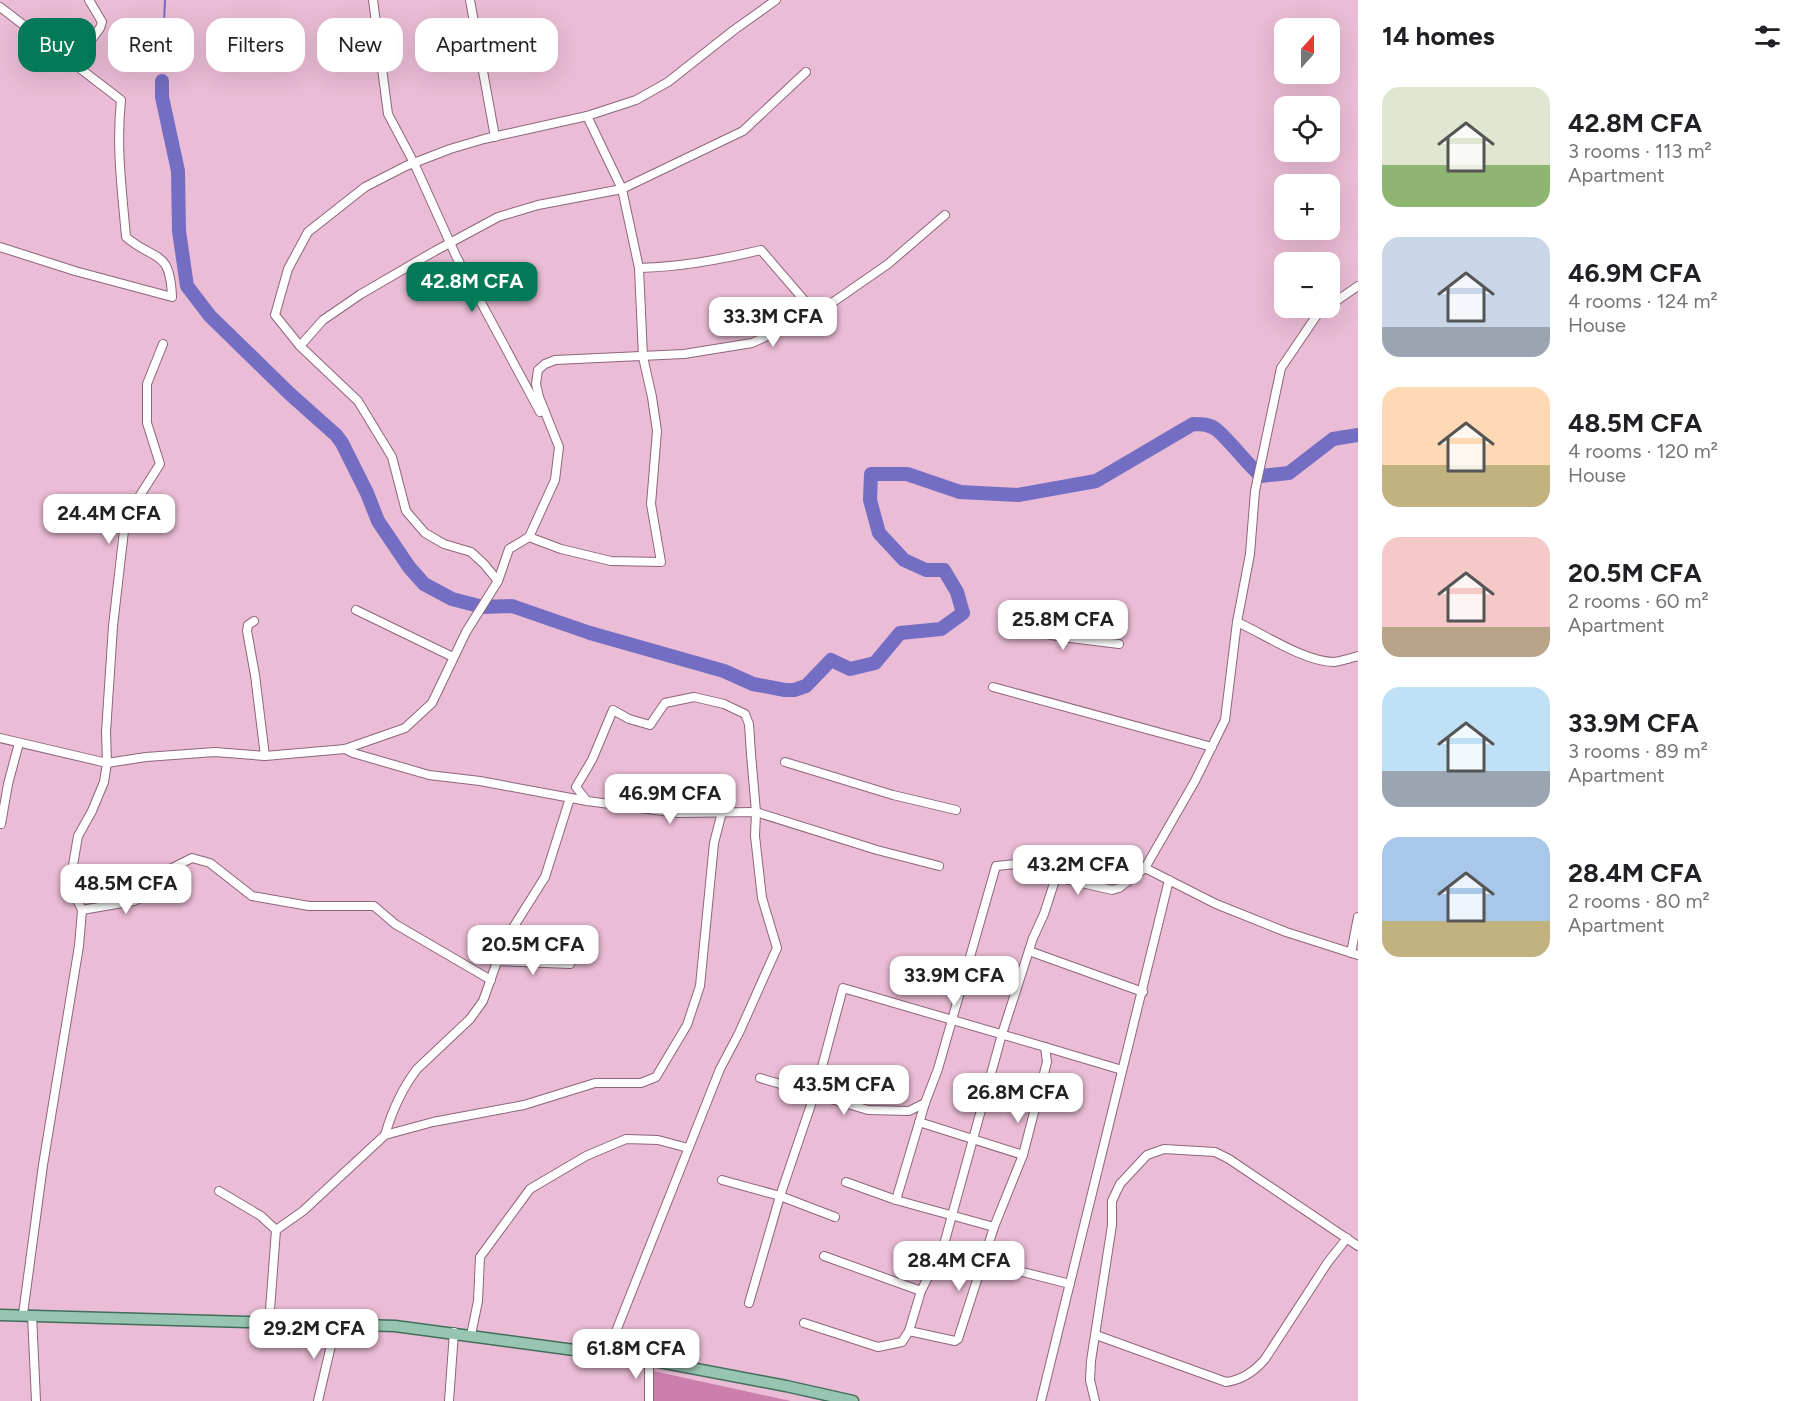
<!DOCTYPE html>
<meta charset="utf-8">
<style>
:root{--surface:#fff;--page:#f6f6f6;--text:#202124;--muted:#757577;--accent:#027a57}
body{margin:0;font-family:Figtree,sans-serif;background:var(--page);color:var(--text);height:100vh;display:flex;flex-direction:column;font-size:22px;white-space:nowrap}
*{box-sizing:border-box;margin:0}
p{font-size:20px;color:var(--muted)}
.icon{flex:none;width:33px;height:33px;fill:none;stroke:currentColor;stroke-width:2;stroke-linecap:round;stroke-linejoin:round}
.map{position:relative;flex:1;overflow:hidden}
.details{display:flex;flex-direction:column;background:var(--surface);width:450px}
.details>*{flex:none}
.guide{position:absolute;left:18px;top:18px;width:570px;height:54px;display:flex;gap:12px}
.needle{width:39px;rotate:21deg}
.tools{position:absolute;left:1274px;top:18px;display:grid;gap:12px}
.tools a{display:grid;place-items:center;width:66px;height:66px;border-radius:12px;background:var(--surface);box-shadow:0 6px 24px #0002;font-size:30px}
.price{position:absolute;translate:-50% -51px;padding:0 14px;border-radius:12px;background:#fff;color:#222;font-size:20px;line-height:39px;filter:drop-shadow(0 2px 3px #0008)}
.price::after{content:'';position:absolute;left:50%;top:36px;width:18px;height:14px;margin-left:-9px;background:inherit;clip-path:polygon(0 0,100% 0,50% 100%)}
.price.on{background:var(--accent);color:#fff}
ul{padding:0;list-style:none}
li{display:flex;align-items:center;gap:18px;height:150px;padding:0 24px}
li span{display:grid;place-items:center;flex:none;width:168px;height:120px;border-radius:18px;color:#555}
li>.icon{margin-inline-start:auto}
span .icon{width:72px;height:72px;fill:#fffc;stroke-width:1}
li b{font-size:26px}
h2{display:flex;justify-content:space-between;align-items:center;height:72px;padding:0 24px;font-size:26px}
.chip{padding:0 21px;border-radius:18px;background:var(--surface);box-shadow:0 6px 24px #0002;font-size:21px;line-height:54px}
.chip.on{background:var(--accent);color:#fff}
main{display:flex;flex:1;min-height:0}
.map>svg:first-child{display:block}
.green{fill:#cc7fac}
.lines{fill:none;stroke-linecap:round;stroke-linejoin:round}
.stream{stroke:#736ec3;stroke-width:2}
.river{stroke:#736ec3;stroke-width:14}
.minor-casing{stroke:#8d657c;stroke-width:10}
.major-casing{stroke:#426e5c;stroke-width:13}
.minor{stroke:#fff;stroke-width:8}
.major{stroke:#98c5b2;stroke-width:10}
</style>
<main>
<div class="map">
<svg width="1358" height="1401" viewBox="0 0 1358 1401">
<rect width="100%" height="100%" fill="#eabcd5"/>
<!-- green -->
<polygon class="green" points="653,1371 791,1401 653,1401"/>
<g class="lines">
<!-- stream -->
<polyline class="stream" points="162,67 165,0"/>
<!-- river -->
<path class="river" d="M162,81v16l16,74 1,60 8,55 23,30 80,78 46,41 6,8 25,50 11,28 31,46 15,17 28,15 31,8 29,-1 78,27 134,38 29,13 32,6h9l12,-4 25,-26 19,9 25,-6 25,-30 41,-4 22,-16 -6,-21 -13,-22h-18l-22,-10 -25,-27 -9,-33 1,-26h36l53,18 58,3 78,-14 97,-57c8,0 17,0 24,6 16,14 28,32 44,46l28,-3 44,-34 25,-4"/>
<!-- minor casing -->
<g class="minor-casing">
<g id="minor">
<polyline points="373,0 388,114 414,163 456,256 540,412"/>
<polyline points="470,0 495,137"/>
<path d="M0,7l121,93c-5,47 1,90 5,137 29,25 44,11 46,60l-97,-26 -75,-24"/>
<polyline points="74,63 100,28 102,22 89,0"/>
<path d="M639,268c42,-1 81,-8 122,-18l55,64"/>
<polyline points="1329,306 1358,286"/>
<polyline points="1327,308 1317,315 1281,368 1255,491 1250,554 1237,622 1225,720 1195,781 1145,868 1216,904 1286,932 1358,955"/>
<polyline points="300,346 323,320 361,294 435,251 498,217 538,205 622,189 743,131 806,72"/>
<polyline points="529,537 561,549 611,561 661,562 651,504 657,431 652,397 643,357 639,268 622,189 587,116"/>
<polyline points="498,581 509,549 529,537 555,480 559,447 539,397 536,384 538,370 545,364 555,360 684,354 752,343 816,314 888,264 945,215"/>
<polyline points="356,610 453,657"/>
<polyline points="254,621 248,625 247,631 255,675 265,756"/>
<path d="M1237,622c27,12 68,40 97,40 8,-1 17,-4 24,-6"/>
<polyline points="1012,627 1062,637 1119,644"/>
<polyline points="993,687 1212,747"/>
<polyline points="0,738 107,763 106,732 113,626 125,522 139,497 160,464 147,423 147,384 163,344"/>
<polyline points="345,749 353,753 429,775 480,781 587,801 678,813 756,812 877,850 939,866"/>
<polyline points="785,762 893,795 956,810"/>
<polyline points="587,801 576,787 592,760 613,710 629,719 650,725 665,703 694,697 724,704 745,714 749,724 751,754 756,812 755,836 762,898 777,948 739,1033 720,1069 607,1354"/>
<polyline points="1,824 8,784 19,743"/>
<polyline points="82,910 134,901 161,889 152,878 192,858 210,863 252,896 309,906 374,906 395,924 491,980"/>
<polyline points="1029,951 1143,992"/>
<polyline points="1351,953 1358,917"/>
<polyline points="497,961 570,964"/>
<polyline points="1045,1047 1122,1070"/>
<polyline points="760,1078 868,1110 909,1111 925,1103"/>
<polyline points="919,1122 1023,1155"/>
<path d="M385,1135c7,-24 16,-45 32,-66l53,-50 13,-18 21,-59 41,-65 25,-79"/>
<polyline points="722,1180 780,1196 835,1217"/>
<polyline points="846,1182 896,1200 994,1227"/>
<polyline points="219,1191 261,1216 276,1230"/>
<polyline points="896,1200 925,1103 938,1069 996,866 1016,864 1056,877 1112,890 1119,888 1145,868"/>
<polyline points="943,1248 983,1262 1070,1284"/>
<polyline points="824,1256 921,1291"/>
<polyline points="749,1303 780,1196 815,1093 843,988 1045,1047 1047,1062 1023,1155 994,1227 958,1339 955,1341 909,1331"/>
<polyline points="23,1314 43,1165 79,946 82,910 74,894 72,871 78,836 92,811 104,782 107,763 146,757 215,752 265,756 345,749 405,728 432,703 466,632 498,581 484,564 471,552 444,544 425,533 406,511 392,457 358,401 300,346 275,315 288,269 308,232 365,187 406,166 450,149 484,139 587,116 636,100 668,82 734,30 776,0"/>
<polyline points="32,1315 36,1401"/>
<polyline points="269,1323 276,1230 303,1211 385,1135 433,1122 524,1105 595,1083 641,1083 656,1077 687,1025 700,986 714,843 722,812"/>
<polyline points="804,1323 878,1347 902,1342 909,1331 921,1291 943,1248 1002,1034 1033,938 1044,914 1056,877"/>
<polyline points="471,1335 478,1301 480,1257 530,1189 586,1156 626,1139 658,1140 688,1148"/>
<path d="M1096,1335l130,47c16,-2 28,-10 39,-23l63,-97 19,-24"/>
<polyline points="318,1401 336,1324"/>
<polyline points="449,1401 454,1332"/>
<polyline points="649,1401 649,1360"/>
<polyline points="1041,1401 1169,880"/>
<polyline points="1095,1401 1090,1380 1091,1361 1112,1225 1112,1201 1120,1184 1147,1155 1164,1149 1215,1152 1229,1159 1358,1246"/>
</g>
</g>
<!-- major casing -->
<g class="major-casing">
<polyline id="major" points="0,1315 395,1326 649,1360 786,1386 853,1401"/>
</g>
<!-- minor -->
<use href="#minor" class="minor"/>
<!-- major -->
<use href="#major" class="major"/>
</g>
</svg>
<div class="tools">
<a><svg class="needle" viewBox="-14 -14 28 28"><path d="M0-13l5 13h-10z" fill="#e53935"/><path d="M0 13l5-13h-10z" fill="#757577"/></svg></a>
<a><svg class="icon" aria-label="locate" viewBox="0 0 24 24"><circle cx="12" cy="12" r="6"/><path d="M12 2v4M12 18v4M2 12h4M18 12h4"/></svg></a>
<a>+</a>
<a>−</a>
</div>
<b class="price on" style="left:472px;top:313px">42.8M CFA</b>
<b class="price" style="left:773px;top:348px">33.3M CFA</b>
<b class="price" style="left:109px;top:545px">24.4M CFA</b>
<b class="price" style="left:1063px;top:651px">25.8M CFA</b>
<b class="price" style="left:670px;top:825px">46.9M CFA</b>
<b class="price" style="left:1078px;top:896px">43.2M CFA</b>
<b class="price" style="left:126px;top:915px">48.5M CFA</b>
<b class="price" style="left:533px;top:976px">20.5M CFA</b>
<b class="price" style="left:954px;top:1007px">33.9M CFA</b>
<b class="price" style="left:844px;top:1116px">43.5M CFA</b>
<b class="price" style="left:1018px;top:1124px">26.8M CFA</b>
<b class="price" style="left:959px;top:1292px">28.4M CFA</b>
<b class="price" style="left:314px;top:1360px">29.2M CFA</b>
<b class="price" style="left:636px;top:1380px">61.8M CFA</b>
<div class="guide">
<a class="chip on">Buy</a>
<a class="chip">Rent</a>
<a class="chip">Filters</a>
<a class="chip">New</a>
<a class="chip">Apartment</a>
</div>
</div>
<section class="details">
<h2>14 homes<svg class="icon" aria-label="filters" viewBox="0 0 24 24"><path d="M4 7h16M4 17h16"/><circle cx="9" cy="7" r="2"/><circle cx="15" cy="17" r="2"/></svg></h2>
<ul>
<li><span style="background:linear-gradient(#dfe7d0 65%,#8fb573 0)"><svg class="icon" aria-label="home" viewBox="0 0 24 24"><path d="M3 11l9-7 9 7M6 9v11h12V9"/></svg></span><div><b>42.8M CFA</b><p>3 rooms · 113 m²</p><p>Apartment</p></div></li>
<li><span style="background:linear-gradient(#c9d6e8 75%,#9aa5b1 0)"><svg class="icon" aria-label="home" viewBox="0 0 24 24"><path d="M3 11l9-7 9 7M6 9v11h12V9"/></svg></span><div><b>46.9M CFA</b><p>4 rooms · 124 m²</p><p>House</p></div></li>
<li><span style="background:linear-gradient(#ffd9b3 65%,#c2b280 0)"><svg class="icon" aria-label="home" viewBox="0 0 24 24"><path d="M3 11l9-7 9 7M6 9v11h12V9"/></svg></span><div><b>48.5M CFA</b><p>4 rooms · 120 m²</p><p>House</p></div></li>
<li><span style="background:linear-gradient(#f6c9c9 75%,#b9a48a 0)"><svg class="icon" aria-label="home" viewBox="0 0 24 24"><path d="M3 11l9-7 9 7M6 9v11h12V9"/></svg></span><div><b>20.5M CFA</b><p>2 rooms · 60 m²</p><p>Apartment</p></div></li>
<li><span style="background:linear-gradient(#bfe0f5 70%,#9aa5b1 0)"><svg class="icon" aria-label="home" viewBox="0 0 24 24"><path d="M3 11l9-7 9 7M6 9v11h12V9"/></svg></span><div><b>33.9M CFA</b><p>3 rooms · 89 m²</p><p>Apartment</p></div></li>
<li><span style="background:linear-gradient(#a9c7e8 70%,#c2b280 0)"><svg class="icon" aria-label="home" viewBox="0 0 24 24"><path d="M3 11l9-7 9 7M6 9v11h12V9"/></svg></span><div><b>28.4M CFA</b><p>2 rooms · 80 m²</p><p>Apartment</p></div></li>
</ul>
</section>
</main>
